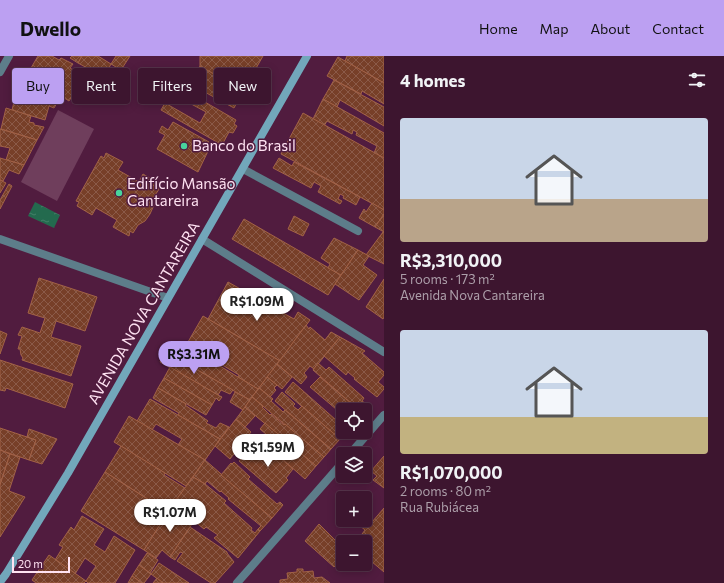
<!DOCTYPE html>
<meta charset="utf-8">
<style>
:root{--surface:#3d152f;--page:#48223b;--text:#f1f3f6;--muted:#ad9faa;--line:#56344b;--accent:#bca0f2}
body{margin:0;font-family:Commissioner,sans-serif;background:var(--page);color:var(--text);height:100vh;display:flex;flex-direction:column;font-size:15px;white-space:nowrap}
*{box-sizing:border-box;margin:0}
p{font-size:13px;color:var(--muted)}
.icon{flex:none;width:22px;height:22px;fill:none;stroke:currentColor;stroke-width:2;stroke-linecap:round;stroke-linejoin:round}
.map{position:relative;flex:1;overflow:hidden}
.panel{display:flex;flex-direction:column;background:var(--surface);width:340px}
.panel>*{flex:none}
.banner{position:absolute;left:12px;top:12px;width:312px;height:36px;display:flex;gap:8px}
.fabs{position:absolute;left:336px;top:347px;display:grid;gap:8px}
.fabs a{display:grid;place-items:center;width:36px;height:36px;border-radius:4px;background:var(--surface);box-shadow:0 2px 10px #0003,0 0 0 1px var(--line);font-size:20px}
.scale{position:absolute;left:12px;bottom:10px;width:58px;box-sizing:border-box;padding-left:4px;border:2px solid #ffe2f2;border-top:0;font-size:11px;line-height:14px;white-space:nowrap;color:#ffe2f2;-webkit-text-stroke:3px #511c3f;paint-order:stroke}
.price{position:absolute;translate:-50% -34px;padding:0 9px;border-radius:14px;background:#fff;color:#222;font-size:13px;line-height:26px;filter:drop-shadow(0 1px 2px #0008)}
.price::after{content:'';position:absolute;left:50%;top:24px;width:12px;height:9px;margin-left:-6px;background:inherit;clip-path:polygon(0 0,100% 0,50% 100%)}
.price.on{background:var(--accent);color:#111}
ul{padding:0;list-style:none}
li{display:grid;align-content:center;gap:8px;height:212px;padding:0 16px}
li span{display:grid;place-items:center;height:124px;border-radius:4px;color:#555}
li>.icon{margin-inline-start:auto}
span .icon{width:72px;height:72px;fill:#fffc;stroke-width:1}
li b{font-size:17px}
h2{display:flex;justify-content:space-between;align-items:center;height:48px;padding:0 16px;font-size:17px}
.chip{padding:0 14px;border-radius:4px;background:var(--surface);box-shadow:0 2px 10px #0003,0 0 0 1px var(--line);font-size:14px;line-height:36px}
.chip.on{background:var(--accent);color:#111}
header{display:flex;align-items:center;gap:24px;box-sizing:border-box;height:56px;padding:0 20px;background:var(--accent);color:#111}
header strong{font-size:19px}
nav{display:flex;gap:22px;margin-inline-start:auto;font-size:14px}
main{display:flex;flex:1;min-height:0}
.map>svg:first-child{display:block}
.grass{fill:#6f3e5c}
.water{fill:url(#water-ripples)}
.building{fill:url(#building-cross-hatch);stroke:#a26247}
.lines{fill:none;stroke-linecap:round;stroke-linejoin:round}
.lane{stroke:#5d7d8a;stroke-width:8}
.street{stroke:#5d7d8a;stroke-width:8}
.secondary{stroke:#72a7bb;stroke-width:8}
.poi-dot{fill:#48d49d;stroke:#511c3f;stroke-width:1.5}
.labels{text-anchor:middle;stroke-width:3;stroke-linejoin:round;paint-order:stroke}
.poi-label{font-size:15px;fill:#ffe2f2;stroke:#511c3f;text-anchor:start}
.street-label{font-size:15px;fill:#ffe2f2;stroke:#511c3f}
</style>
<header>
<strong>Dwello</strong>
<nav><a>Home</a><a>Map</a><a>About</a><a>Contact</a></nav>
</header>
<main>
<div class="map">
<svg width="384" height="527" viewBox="0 0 384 527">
<defs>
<pattern id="water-ripples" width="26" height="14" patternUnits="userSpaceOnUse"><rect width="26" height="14" fill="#236a4e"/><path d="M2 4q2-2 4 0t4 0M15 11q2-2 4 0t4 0" fill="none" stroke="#447f68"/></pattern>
<pattern id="building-cross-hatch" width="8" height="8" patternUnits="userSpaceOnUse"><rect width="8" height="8" fill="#773f28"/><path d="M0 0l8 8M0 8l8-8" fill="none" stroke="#8b5a48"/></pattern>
</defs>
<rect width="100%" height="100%" fill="#511c3f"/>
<!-- grass -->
<polygon class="grass" points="58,54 94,73 57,145 21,126"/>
<!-- water -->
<polygon class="water" points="35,146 60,159 54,172 28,160"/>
<!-- building -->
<g class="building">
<polygon points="38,0 52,0 59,4 61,2 73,8 70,12 84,21 69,45 47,31 41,41 22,29 32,13 31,12"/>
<polygon points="72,0 82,0 78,7 70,2"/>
<polygon points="82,0 98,0 111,8 104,21 78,7"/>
<polygon points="116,0 130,0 121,14 111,8"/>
<polygon points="200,0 263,0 243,35 200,10"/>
<polygon points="347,0 384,0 384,27 345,5"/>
<polygon points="338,1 384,27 384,48 362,35 361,38 327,20"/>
<polygon points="200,10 243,35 234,52 190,28"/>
<polygon points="92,15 104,21 95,36 84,30 91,20 89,20"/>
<polygon points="334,24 384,51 384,70 340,44 337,51 323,43"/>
<polygon points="179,31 236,64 234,68 237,70 233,77 229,76 222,89 161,54 165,47 200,67 206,56 182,43 182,41 175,37"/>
<polygon points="17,34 51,43 57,47 54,52 49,50 45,64 12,54"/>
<polygon points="323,43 384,77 384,102 374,97 377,90 356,79 357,76 353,74 352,78 327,65 324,70 313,63"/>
<polygon points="6,52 31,60 29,66 34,67 34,69 44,71 37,84 1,73"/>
<polygon points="303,57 384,102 384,154 281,98"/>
<polygon points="173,66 209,86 207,89 210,91 198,116 157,93 165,79 159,76 162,70 168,74"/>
<polygon points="0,73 37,84 24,109 6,104 10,92 0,90"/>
<polygon points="106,97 123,106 118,114 139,126 143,118 158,127 156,131 159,133 154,141 154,149 150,158 145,165 138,169 133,177 130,175 129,180 113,171 117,164 96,152 92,159 77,150 79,146 76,145 101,100 104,102"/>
<polygon points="0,102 24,109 19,118 9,114 3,125 0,124"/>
<polygon points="279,102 292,110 294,106 360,141 356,149 343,142 344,140 340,138 338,143 342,145 340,148 318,136 321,130 314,126 311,132 273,112"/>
<polygon points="0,124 6,127 0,137"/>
<polygon points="9,128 12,130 0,153 0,144"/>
<polygon points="372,147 384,154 384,158 375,171 359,162 364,153 366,156"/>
<polygon points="384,158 384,176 375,171"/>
<polygon points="294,160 309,168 303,180 288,173"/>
<polygon points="244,163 341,219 328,239 232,183"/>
<polygon points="383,176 384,176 384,208 366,199"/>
<polygon points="334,182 358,194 341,219 328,212 330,208 321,202"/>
<polygon points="358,194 369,200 363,209 377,219 359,244 335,228"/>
<polygon points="39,222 97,241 85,275 56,265 51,281 81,290 71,320 22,304 23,302 21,299 20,293 18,293 22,280 18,279 22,271 40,277 45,262 28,257"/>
<polygon points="384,223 384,261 383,263 366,251"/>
<polygon points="228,226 294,263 298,256 310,264 280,305 208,263"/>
<polygon points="203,260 280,305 258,333 238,321 239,319 189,289 191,288 188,286"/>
<polygon points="306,269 309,273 310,271 325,284 331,276 340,281 314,313 310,310 304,317 307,321 301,328 277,308"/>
<polygon points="0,275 7,278 0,298"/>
<polygon points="340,281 365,295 362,297 384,316 384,319 378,326 384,331 384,333 377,341 354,323 355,322 348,316 346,319 324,300"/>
<polygon points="184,288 238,321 258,333 250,344 176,302"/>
<polygon points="166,296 176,302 233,334 230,338 221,334 218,339 160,306"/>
<polygon points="0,304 73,328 65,352 6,332 5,335 0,334"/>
<polygon points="318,307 326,314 329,311 364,342 362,345 369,350 365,354 359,354 313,314"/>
<polygon points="277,308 292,321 282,333 267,321"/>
<polygon points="170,311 218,339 222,341 219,345 216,342 212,349 164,322"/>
<polygon points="267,321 277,329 274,332 276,334 270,341 259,332"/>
<polygon points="320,321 359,354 343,354 343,359 310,331"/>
<polygon points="164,322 212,349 206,359 158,332"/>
<polygon points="293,326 336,364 339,361 343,364 343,376 346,376 340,383 285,336"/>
<polygon points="158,332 186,348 185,349 208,365 206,367 216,372 220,367 229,371 220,383 178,359 179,357 153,342"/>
<polygon points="259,332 273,343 271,345 283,356 285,354 331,393 324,401 252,341"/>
<polygon points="235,336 250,344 243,354 230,346"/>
<polygon points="282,336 295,348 293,350 298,354 302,350 340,383 331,393 275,345"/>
<polygon points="252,341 263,350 262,351 270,359 271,358 284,369 285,368 324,401 316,410 245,351"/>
<polygon points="150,343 220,383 205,404 178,389 182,383 156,368 152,374 137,365"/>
<polygon points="245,351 255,360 245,371 236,363"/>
<polygon points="129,360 205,404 186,430 114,386"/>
<polygon points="236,363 251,376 230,403 215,390"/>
<polygon points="265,367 316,410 305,423 274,396 277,393 264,382 267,379 260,373"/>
<polygon points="0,372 36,384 29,404 0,394"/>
<polygon points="29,373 57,383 42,408 29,404 36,384 27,381"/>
<polygon points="265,389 293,413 286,422 288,424 276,437 239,405 246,397 253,402"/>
<polygon points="121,390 165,417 164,419 185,432 168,456 105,416"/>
<polygon points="0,394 10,398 0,429"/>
<polygon points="10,398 20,401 9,435 25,441 0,481 0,429"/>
<polygon points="384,400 384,432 373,424 377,420 371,415"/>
<polygon points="205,404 272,462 260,475 258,473 261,470 228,443 229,442 221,435 220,436 207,425 205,428 193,421"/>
<polygon points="234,406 250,421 248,423 277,448 280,446 283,449 272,462 221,419 231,407 232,408"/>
<polygon points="105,416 168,456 144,494 81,455"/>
<polygon points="193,421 205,428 226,445 224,447 252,472 251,474 255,477 258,473 260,475 238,502 214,482 218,479 206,471 204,473 173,448"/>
<polygon points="173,448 194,465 170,501 162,494 156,502 144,494"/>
<polygon points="384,452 384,516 365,500 365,486 356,486 365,474 359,469 366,461 372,466"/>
<polygon points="82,460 104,473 94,489 105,496 114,480 135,494 115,527 88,527 86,525 96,510 85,502 75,518 55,504 63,491 59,489 71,471 74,474"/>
<polygon points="319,468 343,492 343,508 347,508 343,513 337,508 334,511 305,485"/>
<polygon points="190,471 227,496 227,497 234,506 215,527 211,527 177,505 183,497 180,496 175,504 170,501"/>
<polygon points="147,497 158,504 150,517 139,509"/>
<polygon points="49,499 86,525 84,527 36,527 32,524"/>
<polygon points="159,507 189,527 163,527 151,518"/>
<polygon points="139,509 151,518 144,527 142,527 132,520"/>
<polygon points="297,513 303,513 303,516 313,515 314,522 322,521 330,527 280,527 280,524 288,523 287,517 297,516"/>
<polygon points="132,520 142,527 128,527"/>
<polygon points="157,522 163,527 153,527"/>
</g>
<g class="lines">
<!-- lane -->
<polyline class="lane" points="243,113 358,175"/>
<!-- street -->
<g class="street">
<polyline points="0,16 9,0"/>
<polyline points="0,183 168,242"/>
<polyline points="202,183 384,296"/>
<polyline points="350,398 384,359"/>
<polyline points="237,527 343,406"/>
</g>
<!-- secondary -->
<polyline class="secondary" points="0,526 6,518 68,417 307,0"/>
</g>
<!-- markers -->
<g class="poi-dot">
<circle cx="184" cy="90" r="4"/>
<circle cx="119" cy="137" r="4"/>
</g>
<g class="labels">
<!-- poi labels -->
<g class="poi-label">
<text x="192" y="95">Banco do Brasil</text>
<text x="127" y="133">Edifício Mansão<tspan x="127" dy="17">Cantareira</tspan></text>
</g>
<!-- street labels -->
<g class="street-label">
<text transform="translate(144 257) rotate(-60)" y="5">AVENIDA NOVA CANTAREIRA</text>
</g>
</g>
</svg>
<div class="fabs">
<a><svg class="icon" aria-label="locate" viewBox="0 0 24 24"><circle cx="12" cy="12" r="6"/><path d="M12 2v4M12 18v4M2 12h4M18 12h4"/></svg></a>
<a><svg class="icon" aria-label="layers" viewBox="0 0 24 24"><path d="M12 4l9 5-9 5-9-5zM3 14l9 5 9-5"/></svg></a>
<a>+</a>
<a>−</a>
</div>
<div class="scale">20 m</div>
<b class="price" style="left:257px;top:266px">R$1.09M</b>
<b class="price on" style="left:194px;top:319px">R$3.31M</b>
<b class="price" style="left:268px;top:412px">R$1.59M</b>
<b class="price" style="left:170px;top:477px">R$1.07M</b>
<div class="banner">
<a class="chip on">Buy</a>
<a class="chip">Rent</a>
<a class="chip">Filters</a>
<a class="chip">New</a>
</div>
</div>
<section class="panel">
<h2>4 homes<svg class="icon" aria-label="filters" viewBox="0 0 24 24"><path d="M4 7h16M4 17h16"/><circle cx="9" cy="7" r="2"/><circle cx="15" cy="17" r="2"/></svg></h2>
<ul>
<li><span style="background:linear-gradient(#c9d6e8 65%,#b9a48a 0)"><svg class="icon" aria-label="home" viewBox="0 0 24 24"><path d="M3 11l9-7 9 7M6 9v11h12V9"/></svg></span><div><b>R$3,310,000</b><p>5 rooms · 173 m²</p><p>Avenida Nova Cantareira</p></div></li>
<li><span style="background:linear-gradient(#c9d6e8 70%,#c2b280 0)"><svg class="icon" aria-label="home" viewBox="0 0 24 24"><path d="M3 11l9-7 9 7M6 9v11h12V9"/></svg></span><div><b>R$1,070,000</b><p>2 rooms · 80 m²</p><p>Rua Rubiácea</p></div></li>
</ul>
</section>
</main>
